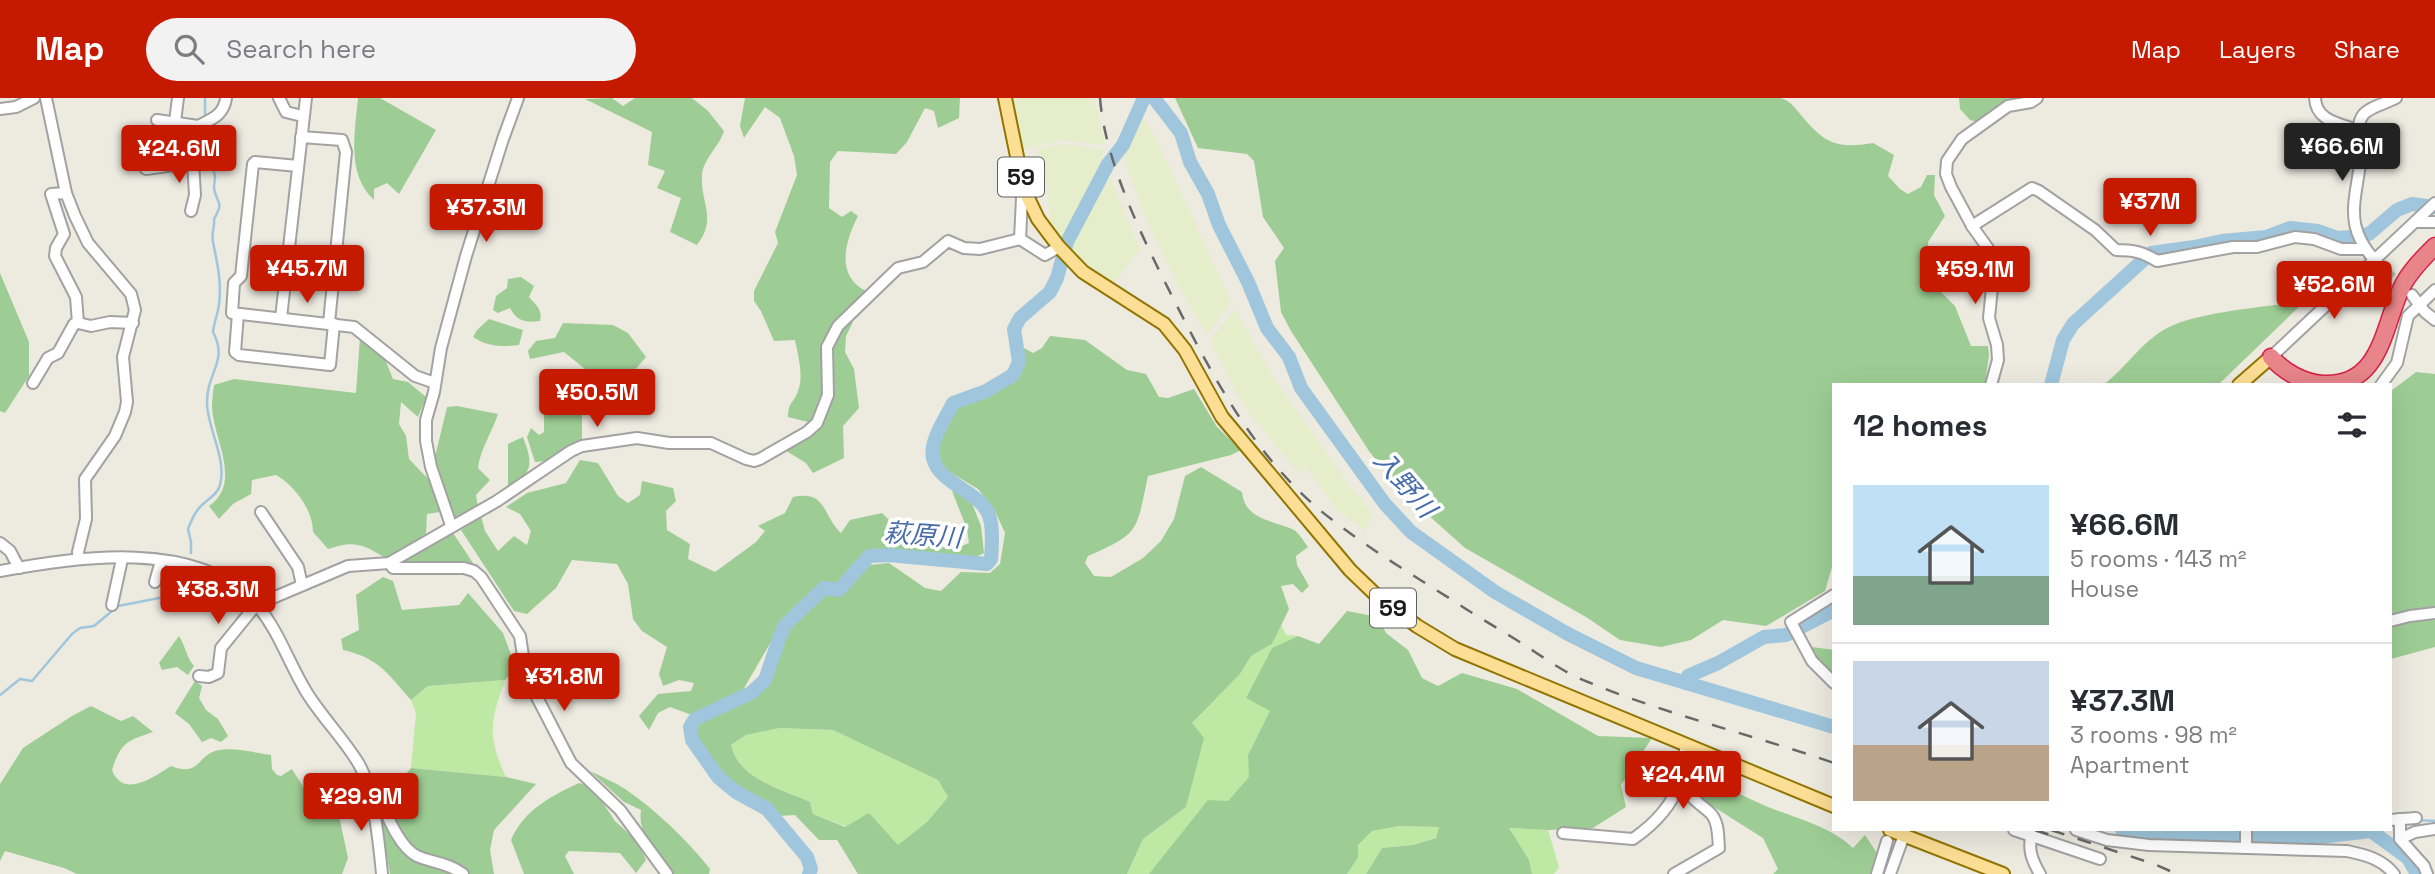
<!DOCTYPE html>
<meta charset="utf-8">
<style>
:root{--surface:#fff;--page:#f2f2f3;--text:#2b2b33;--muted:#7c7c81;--line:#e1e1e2;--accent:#c61a00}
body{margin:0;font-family:"Space Grotesk","Noto Sans JP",sans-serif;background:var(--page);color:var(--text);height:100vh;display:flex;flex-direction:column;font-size:26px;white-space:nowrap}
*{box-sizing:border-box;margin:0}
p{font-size:23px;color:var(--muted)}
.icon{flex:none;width:38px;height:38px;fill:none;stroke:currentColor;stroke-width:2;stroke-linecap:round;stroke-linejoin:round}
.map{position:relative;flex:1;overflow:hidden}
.sheet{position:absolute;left:1832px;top:285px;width:560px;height:448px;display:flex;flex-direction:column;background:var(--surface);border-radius:0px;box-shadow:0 7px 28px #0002}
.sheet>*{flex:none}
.price{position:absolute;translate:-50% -60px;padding:0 16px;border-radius:7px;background:var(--accent);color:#fff;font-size:23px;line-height:46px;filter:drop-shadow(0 2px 4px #0008)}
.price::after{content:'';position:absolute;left:50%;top:42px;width:21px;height:16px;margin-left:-10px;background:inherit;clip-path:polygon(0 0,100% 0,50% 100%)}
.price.on{background:#222;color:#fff}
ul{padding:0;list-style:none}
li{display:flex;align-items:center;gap:21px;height:175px;padding:0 21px}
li+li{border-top:2px solid var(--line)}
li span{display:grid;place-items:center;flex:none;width:196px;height:140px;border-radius:0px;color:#555}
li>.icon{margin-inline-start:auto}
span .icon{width:84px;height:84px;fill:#fffc;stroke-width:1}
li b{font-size:30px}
h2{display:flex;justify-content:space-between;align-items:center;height:84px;padding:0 21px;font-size:30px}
header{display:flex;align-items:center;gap:42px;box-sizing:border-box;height:98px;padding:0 35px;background:var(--accent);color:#fff}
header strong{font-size:33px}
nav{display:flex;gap:38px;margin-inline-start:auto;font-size:24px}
.search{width:490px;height:63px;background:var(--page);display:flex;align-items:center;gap:18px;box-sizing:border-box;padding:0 24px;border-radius:38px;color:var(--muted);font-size:26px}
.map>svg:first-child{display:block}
.farmland{fill:#e5edca}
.grass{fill:#bde9a4}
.forest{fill:#9dcd94;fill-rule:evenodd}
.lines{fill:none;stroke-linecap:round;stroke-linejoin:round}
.stream{stroke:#9fc6dc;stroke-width:2.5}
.river{stroke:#9fc6dc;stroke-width:14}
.minor-tunnel{stroke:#c3c1b9;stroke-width:10;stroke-dasharray:10 5;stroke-linecap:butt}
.minor-casing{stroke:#a2a2a2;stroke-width:14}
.major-casing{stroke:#927500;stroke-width:16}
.highway-casing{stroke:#d72147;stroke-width:19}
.minor{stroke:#fff;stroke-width:10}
.major{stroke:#fdde95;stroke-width:12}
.highway{stroke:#e7858a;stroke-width:16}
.rail{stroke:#696969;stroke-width:2.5;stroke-dasharray:14 14;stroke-linecap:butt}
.labels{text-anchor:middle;stroke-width:7;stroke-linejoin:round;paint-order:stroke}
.shield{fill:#fff;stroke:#5f5f5f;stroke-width:2}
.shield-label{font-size:23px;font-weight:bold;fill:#1b1b1b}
.water-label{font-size:26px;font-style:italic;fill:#476caa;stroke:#fff}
</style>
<header>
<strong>Map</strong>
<div class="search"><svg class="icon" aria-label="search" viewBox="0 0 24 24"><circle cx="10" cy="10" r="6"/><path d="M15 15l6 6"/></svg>Search here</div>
<nav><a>Map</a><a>Layers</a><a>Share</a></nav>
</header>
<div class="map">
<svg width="2435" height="776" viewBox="0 0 2435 776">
<rect width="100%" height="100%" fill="#edeae0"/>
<!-- farmland -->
<g class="farmland">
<polygon points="1013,0 1094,0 1105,47 1064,42 1020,52"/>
<polygon points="1143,20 1155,38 1231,204 1207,237 1178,187 1148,125 1124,60"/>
<polygon points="1066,46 1104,52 1103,60 1092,90 1063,141 1050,127 1047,89 1037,51"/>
<polygon points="1110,80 1140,151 1112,187 1085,169 1068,152"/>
<polygon points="1235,211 1273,279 1351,390 1373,415 1365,433 1337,412 1306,369 1300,376 1252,319 1235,292 1210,243"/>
</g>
<!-- grass -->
<g class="grass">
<polygon points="1281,526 1286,537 1298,538 1272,550 1246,600 1271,613 1248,657 1250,679 1228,703 1149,776 1127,776 1143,741 1186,709 1192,680 1198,634 1192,625 1240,576 1251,558 1272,546"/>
<path d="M505,582c-15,42 -18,56 1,97l-95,-9 5,-55 -5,-13 17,-14z"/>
<path d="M780,630l53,2 105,50 10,17 -21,25 -29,24 -85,-32 -3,-12c-29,-13 -70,-23 -79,-57l15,-10z"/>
<polygon points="1399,728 1440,729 1436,740 1413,747 1382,750 1366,776 1347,776 1358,760 1358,747 1372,733"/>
<polygon points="1508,730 1548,732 1559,769 1554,776 1532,776 1529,762"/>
</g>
<!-- forest -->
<g class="forest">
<path d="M358,0h22l56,32 -37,64 -12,-11 -13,6v11c-28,-26 -19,-68 -16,-102z"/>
<path d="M612,0l11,8 12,-8h57l16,13 16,20c-5,16 -21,28 -22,44 -2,28 16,43 -5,70l-27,-13 11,-34 -24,-10 8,-17 -17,-6 4,-33 -67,-33z"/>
<path d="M745,0h215l-1,20 -21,10 -4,-17 -9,-3 -18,34 -11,12 -58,-3 -8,11 -1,46 13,9 9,-6 7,5c-13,26 -23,59 8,75l-29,32 -13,22 3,49 -15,29 -24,-6c0,-15 6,-14 10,-26 6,-15 0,-35 -3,-51l-21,1 -13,-30 -7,-10v-10l24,-48 -3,-11 22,-57 -3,-19 -14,-38 -15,-11 -21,31 -4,-12z"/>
<path d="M1175,0h605c10,2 14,9 21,17 24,29 36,34 72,28l21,12 -6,21 12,13 8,5 13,-7 6,-12h8l-1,20 11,21 -17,26v37l27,27 16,40h17l1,9 -4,30h-151v175l-9,31 -59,35 -43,-6 -32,20 -30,7 -41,-7 -34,-23 -121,-69 -58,-52 -22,-25 -16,-20 -78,-120 -10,-19 -6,-51 9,-13 -21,-31 -9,-56 -7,-7 -49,-6z"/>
<polygon points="1959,0 2016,0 2019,7 1986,26 1970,22 1960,11"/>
<polygon points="0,175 29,244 29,278 5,315 0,313"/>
<path d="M521,179l13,9 -5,11c7,8 14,13 11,24 -15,2 -23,0 -30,-13l-12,5 -5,-3 3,-14 11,-8 1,-9z"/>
<path d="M2305,203l-87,84h-115c23,-17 39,-44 64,-57 32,-17 101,-21 138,-27z"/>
<path d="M489,221l34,11 -4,15c-17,2 -31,2 -46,-8l4,-7z"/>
<polygon points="846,222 853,224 846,238 845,254 854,271 859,310 843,328 844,360 813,375 806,365 783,351 825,317 830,251"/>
<polygon points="563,225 613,227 628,235 646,259 623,286 609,283 593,304 582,309 582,345 548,363 535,364 527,339 531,330 539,337 544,334 544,316 558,303 572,300 581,305 595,279 564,254 530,261 528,253 536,243 555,240"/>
<path d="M1050,238l35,4 42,30 19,4 13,23 9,1 26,-9 23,38 24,23 -10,5 -83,21c-12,55 -7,57 -60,80l-3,7 9,13 17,1 32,-19 18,-17 13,-22 11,-43 16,-9 41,25c3,29 32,28 52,38 6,4 10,12 14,17l-12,9 1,9 12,21 -7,7 -9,-9 -12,2 8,23 -17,35 -21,12 -11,18 -48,49 12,15 -18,69 -43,32 -16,35h-269l-21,-34h-18l-24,-25 -18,1c-13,-13 -22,-16 -37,-24 -23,-12 -44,-41 -48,-66l6,-7 55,-23 14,-14 15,-47 6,-11 36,-33 16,2 30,-28 19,-2 36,25 16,3 20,-19 29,1 10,-9 5,-31 -10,-22 -17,-22 -35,-21 -5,-11v-14l16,-39c17,-6 52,-15 61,-30 6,-9 5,-18 5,-28l13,7 9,-5zM780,630l53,2 105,50 10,17 -21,25 -29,23 -29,-32 -24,14 -32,-13 -3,-12c-29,-13 -71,-23 -79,-57l15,-10z"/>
<path d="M360,239l25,22 8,20 15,3 18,15 -8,20 -17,-15 -2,22 7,12 3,23 25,26 6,27 -13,2 -1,20 -40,24c-24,-14 -31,-18 -58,-9l-15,-17c0,-22 -18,-46 -37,-57l-24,5 -1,14 -18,10 -14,15 -10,-13c34,-24 4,-67 3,-99 0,-7 1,-15 2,-22l20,-6 122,14z"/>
<polygon points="2416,274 2435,276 2435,549 2391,561 2391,293"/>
<path d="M457,308l41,8c-6,18 -18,36 -20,54l12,12 -14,15 2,12 -23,14 -20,-64 12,-50z"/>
<path d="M523,339c11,29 9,35 -15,53v-46z"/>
<path d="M580,362l18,3 20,33 10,7 12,-8 2,-14 31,7 3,13 -10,10 1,19 23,14 -2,15 27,13 41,-30 9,-11 -7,-5 27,-13 8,-16c34,-7 29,18 48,36l9,-13 32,-7 13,13 1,14 25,4 8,-5 7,8h23l10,-4 -2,-14 -15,-38 17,5 12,30 3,27 -14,7 -75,-10 -28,2 -30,34h-17l-37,35 -40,69 -51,25 -22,-8 -12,6 -9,17 -10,-14 19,-22 33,-3 3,-8 -15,-3 -16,6 -4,-12 8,-27 -25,-16 -9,-12 -5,-35 -11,-20 -45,-4 -16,28 -29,26 -13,-3 -53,-81 20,-14 4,15 13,20 16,-15 13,9 4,-14 -11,-17 -14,-7 21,-14 39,-10z"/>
<polygon points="451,432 477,471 401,467 399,463"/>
<path d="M383,479l10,4 9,29 57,-5 9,-12 35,40 13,35 -11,12 -77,6 -17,14c-23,-26 -32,-42 -68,-50l-2,-11 18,-9 -3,-35z"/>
<polygon points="1347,513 1378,519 1386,535 1408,552 1422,580 1438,588 1462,575 1517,591 1598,638 1652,640 1621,687 1626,709 1593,730 1548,732 1509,730 1529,762 1532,776 1366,776 1382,750 1413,747 1436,740 1439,729 1399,728 1372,733 1358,747 1358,760 1347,776 1149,776 1208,702 1228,703 1249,679 1248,657 1270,613 1246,600 1272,550 1298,538 1319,546"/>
<path d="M179,538c7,11 7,21 15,30l-6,9 -11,-8 -15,3 -3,-7z"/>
<polygon points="1812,549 1834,552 1834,581 1815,563"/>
<polygon points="195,583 202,588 199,600 206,612 218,621 228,638 221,644 211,640 202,644 189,626 175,615"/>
<path d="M91,608l30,15 12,-5 20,16c-27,9 -32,11 -41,38 11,29 42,7 59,-4 28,11 26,-9 44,-15 17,-5 39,2 56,4l1,14 5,6 4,1 11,-7 17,27 29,15 10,47 -6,16h-265l-13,-6 -59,-17 -5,10v-77l23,-36 49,-32z"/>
<path d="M1686,667c24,13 48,27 73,38 30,14 69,21 94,45l12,-13 12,18 -6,21h-98l5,-5 -15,-31 -57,-36 -20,-18z"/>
<polygon points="411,670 506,679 536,686 494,732 490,752 494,776 469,776 458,767 421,757 401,740 383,698 394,690"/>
<path d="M590,673c12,6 24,11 35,18 31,21 62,51 85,80l-1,5h-39c-13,-18 -33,-41 -29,-64l-17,-8z"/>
<path d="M579,685l14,5 22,33 23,21 8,18 -10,13 -16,-20 -51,-2 -4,5 9,18h-50l-13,-34c13,-30 40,-44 68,-57z"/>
<path d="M387,723c20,36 24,41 64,53h-61l-9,-52z"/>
</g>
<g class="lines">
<!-- stream -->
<g class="stream">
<polyline points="205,16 205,0"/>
<path d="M191,455v-11l-3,-13c3,-8 7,-18 14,-24 6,-6 16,-11 18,-20 7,-26 -12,-55 -13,-81 -1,-32 22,-42 6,-72 1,-10 5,-18 6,-28 3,-21 -2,-42 -6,-62 -2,-8 2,-15 1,-23 11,-19 2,-15 0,-31 0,-4 1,-8 1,-11 -3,-17 -9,-33 -7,-50"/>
<polyline points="0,597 20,581 32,583 72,536 80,530 94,528 118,508 180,496 186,474"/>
<polyline points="2417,722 2435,723"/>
<polyline points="2371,733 2373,732"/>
</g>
<!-- river -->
<g class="river">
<polyline points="1154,0 1181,35 1190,64 1208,96 1219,127 1248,184 1267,230 1289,259 1301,290 1385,406 1411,434 1495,494 1568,536 1636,570 1834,629"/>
<polyline points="2051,287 2063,242 2073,226 2151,155 2194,149 2222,143 2266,139 2290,130 2318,133 2338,140 2351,139 2369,136 2397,112 2412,106 2435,109"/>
<polyline points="1686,585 1688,578 1718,565 1764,539 1786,537 1834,512"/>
<polyline points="2122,732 2148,737 2311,740 2371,733 2408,760 2417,776"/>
<path d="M809,776l2,-5 -4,-12 -40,-48 -31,-17 -18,-15 -26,-37 -2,-13 5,-8 56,-26 14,-13 14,-41 6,-14 39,-37 15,2 30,-34 19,-1 99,9 4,-5c1,-13 3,-37 -4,-48 -12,-21 -48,-28 -54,-53 -4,-17 13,-40 20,-55l33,-12 27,-16 6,-13 -5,-33 6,-11 30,-26 7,-14 10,-36 41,-78 15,-19 21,-47"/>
</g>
<!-- minor-tunnel -->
<polyline class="minor-tunnel" points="2385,173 2407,192"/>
<!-- minor casing -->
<g class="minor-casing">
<g id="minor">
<polyline points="46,0 66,95 75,118 88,145 131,196 135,212 123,259 127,304 125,314 115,338 85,381 86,421 78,454 79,461"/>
<polyline points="279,0 286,14 302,18"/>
<path d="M2315,0c1,22 22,25 39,31l5,-1"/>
<polyline points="0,11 16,9 34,0"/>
<polyline points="175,24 178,0"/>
<path d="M198,28c14,-7 26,-11 28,-28"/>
<polyline points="301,39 342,42 346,54 329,225"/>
<polyline points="298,68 255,64 253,66 241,178 234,185 232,215 354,229 415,278 435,285"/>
<polyline points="146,71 202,63 204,54 198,28 157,22"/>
<polyline points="66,95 51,96 64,136 56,150 55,158 76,199 78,225"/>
<polyline points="191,113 195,97 193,64"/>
<polyline points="2415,124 2435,124"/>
<path d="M1972,128l60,-38 7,3 56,39 21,20c17,0 27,2 41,11l76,-14h24l38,-10 19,2 27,10h23"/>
<polyline points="1020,141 1022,100 1027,98"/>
<path d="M2385,173c-47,-45 -28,-67 -23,-124 0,-11 -7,-21 1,-32 6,-8 24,-12 33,-17"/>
<polyline points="2412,197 2425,214 2435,222"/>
<polyline points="238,216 235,254 239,257 330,267 334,226"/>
<polyline points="281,220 306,0"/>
<polyline points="2271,259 2435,105"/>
<polyline points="33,285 48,260 58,255 74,226 78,225 91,228 110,224 133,225"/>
<polyline points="1991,287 1998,262 1997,247 1989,220 1994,169 1992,156 1972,128 1951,89 1946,76 1947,63 1962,41 2008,8 2031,4 2037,0"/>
<polyline points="2381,287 2397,265 2408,218 2435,192"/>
<polyline points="261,414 298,469 302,487"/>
<polyline points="451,427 431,369 426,343 426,322 434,294 441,250 466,158 503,41 518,0"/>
<polyline points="0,445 10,453 19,470"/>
<polyline points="389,465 393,470 464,470 474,473 481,479 520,538 526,578 571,665 620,712 667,776"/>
<path d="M0,473c77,-14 199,-33 257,34 22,26 32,59 50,88 15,24 35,44 50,68 17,26 22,82 25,113"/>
<polyline points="155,484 161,463"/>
<polyline points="1834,497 1791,524 1812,563 1834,585"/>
<polyline points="112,507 122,461"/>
<polyline points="2390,523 2410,518 2435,515"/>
<polyline points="199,578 209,579 218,575 221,550 256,507 348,468 389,465 497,403 571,353 582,348 637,340 669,345 711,345 746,361 754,363 760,361 807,334 817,325 828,297 827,249 838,228 898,170 923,164 948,143 964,150 980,151 1020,141 1045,157 1059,149"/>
<path d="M368,691l6,-2c10,20 23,59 43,69 16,7 32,7 46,18"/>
<polyline points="2400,721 2400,741 2424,768 2427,776"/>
<polyline points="2390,722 2416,720"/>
<polyline points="2014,732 2100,761"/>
<path d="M2076,732l31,10 42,5 198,6c19,4 35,8 47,23"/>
<path d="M1563,735l70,6c20,-14 39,-33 46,-56"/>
<path d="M2032,737c-5,14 1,27 8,39"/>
<polyline points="2400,741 2415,734 2435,731"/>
<polyline points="2246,750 2246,732"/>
<path d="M1674,776l45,-26c-1,-10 0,-24 -7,-33 -4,-5 -12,-10 -17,-15 -23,-20 -16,-30 -8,-55"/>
<polyline points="1877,776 1887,743"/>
<polyline points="1890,776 1904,737"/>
</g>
</g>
<!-- major casing -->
<g class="major-casing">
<g id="major">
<polyline points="1005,0 1021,78 1027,98 1038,121 1059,149 1083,174 1164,226 1185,252 1222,319 1350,472 1377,498 1417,528 1455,551 1834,708"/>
<polyline points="2239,287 2271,259"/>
<polyline points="1890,732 2003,776"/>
</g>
</g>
<!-- highway casing -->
<g class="highway-casing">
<path id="highway" d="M2271,259c13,15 33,26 52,27 61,3 60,-63 81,-101 8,-14 20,-26 31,-37"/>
</g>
<!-- minor -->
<use href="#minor" class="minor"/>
<!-- major -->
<use href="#major" class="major"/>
<!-- highway -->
<use href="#highway" class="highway"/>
<!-- rail -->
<g class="rail">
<path d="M1100,0c5,64 43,141 72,198 40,79 80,157 149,215 43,35 90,63 136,92 19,13 39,24 58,36 24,15 47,33 73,43 80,33 165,53 246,81"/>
<polyline points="2035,732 2060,740"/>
<polyline points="2051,732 2154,766 2177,776"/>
</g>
</g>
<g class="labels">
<!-- shield labels -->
<g class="shield">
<rect x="998" y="59.5" width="46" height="39" rx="5"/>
<rect x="1370" y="490.5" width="46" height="39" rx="5"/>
</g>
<g class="shield-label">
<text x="1021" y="87">59</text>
<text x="1393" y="518">59</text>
</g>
<!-- water labels -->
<g class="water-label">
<text transform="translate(1405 386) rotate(49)" y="9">入野川</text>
<text transform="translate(923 437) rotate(4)" y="9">萩原川</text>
</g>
</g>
</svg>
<b class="price on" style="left:2342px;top:85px">¥66.6M</b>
<b class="price" style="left:179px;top:87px">¥24.6M</b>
<b class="price" style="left:2150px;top:140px">¥37M</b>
<b class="price" style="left:486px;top:146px">¥37.3M</b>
<b class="price" style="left:307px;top:207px">¥45.7M</b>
<b class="price" style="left:1975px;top:208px">¥59.1M</b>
<b class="price" style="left:2334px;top:223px">¥52.6M</b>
<b class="price" style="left:597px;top:331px">¥50.5M</b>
<b class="price" style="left:218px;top:528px">¥38.3M</b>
<b class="price" style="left:564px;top:615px">¥31.8M</b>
<b class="price" style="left:1683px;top:713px">¥24.4M</b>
<b class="price" style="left:361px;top:735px">¥29.9M</b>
<section class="sheet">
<h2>12 homes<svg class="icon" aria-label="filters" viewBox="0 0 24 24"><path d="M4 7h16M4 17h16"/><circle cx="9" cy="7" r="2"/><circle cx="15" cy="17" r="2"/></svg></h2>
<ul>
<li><span style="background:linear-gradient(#bfe0f5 65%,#7fa58c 0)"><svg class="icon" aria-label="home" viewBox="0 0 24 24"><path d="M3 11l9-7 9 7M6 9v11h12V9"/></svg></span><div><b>¥66.6M</b><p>5 rooms · 143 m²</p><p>House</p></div></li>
<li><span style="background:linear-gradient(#c9d6e8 60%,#b9a48a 0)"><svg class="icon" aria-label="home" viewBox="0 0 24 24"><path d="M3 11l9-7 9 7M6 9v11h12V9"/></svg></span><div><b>¥37.3M</b><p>3 rooms · 98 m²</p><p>Apartment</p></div></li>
</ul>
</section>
</div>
